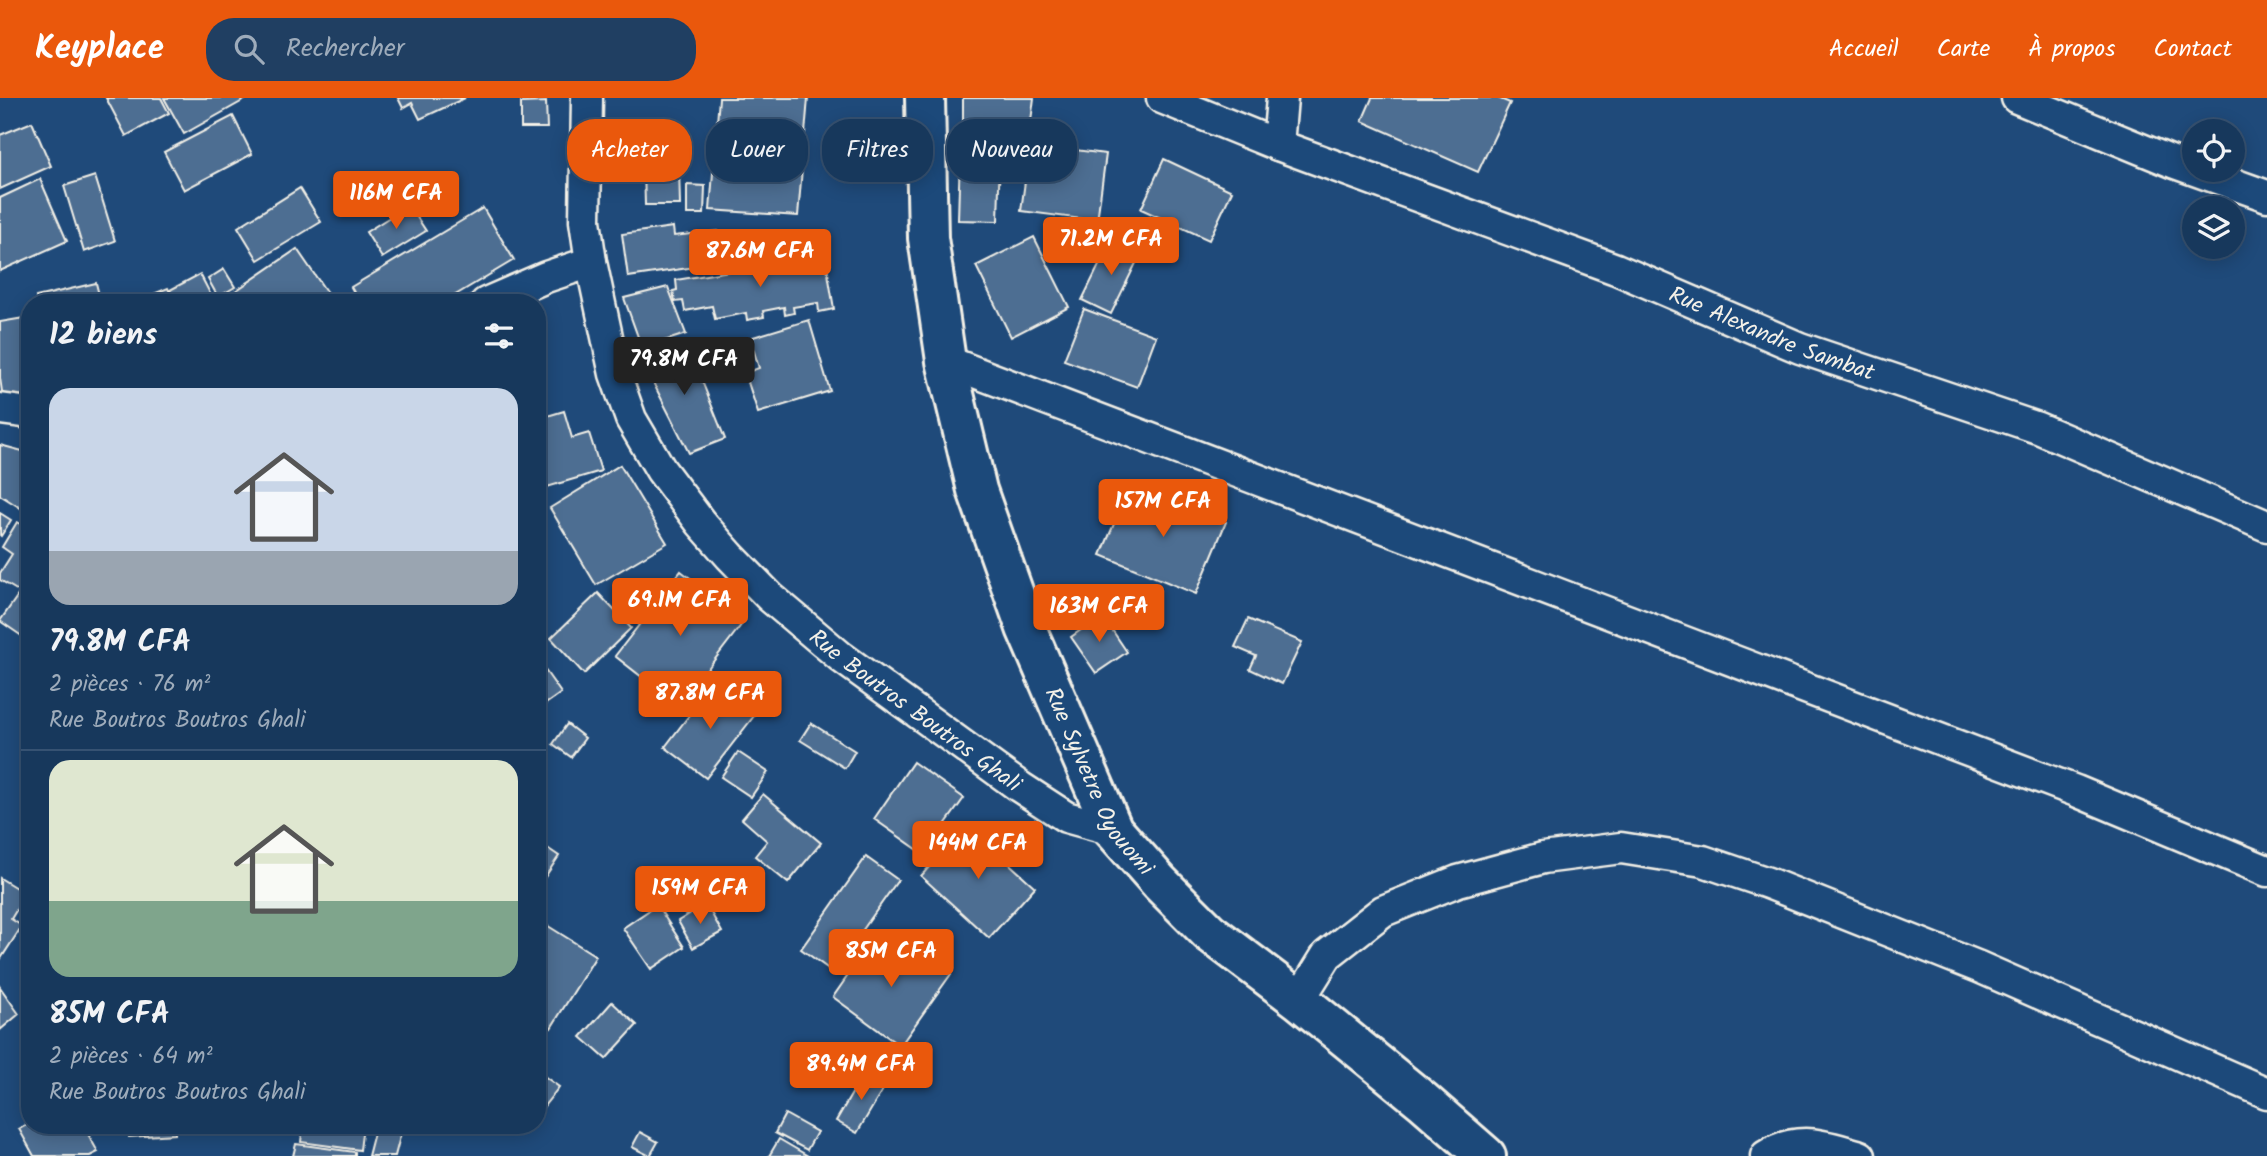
<!DOCTYPE html>
<html lang="fr">
<meta charset="utf-8">
<style>
:root{--surface:#17385c;--page:#203f62;--text:#f1f3f6;--muted:#9eacbb;--line:#365272;--accent:#ea580c}
body{margin:0;font-family:Kalam,sans-serif;background:var(--page);color:var(--text);height:100vh;display:flex;flex-direction:column;font-size:26px;white-space:nowrap}
*{box-sizing:border-box;margin:0}
p{font-size:23px;color:var(--muted)}
.icon{flex:none;width:38px;height:38px;fill:none;stroke:currentColor;stroke-width:2;stroke-linecap:round;stroke-linejoin:round}
.map{position:relative;flex:1;overflow:hidden}
.details{position:absolute;left:21px;top:196px;width:525px;height:840px;display:flex;flex-direction:column;background:var(--surface);border-radius:28px;box-shadow:0 4px 18px #0003,0 0 0 2px var(--line)}
.details>*{flex:none}
.hud{position:absolute;left:567px;top:21px;width:665px;height:63px;display:flex;gap:14px}
.fabs{position:absolute;left:2182px;top:21px;display:grid;gap:14px}
.fabs a{display:grid;place-items:center;width:63px;height:63px;border-radius:50%;background:var(--surface);box-shadow:0 4px 18px #0003,0 0 0 2px var(--line);font-size:35px}
.price{position:absolute;translate:-50% -60px;padding:0 16px;border-radius:7px;background:var(--accent);color:#fff;font-size:23px;line-height:46px;filter:drop-shadow(0 2px 4px #0008)}
.price::after{content:'';position:absolute;left:50%;top:42px;width:21px;height:16px;margin-left:-10px;background:inherit;clip-path:polygon(0 0,100% 0,50% 100%)}
.price.current{background:#222;color:#fff}
ul{padding:0;list-style:none}
li{display:grid;align-content:center;gap:14px;height:371px;padding:0 28px}
li+li{border-top:2px solid var(--line)}
li span{display:grid;place-items:center;height:217px;border-radius:21px;color:#555}
li>.icon{margin-inline-start:auto}
span .icon{width:126px;height:126px;fill:#fffc;stroke-width:1}
li b{font-size:30px}
h2{display:flex;justify-content:space-between;align-items:center;height:84px;padding:0 28px;font-size:30px}
.tag{padding:0 24px;border-radius:28px;background:var(--surface);box-shadow:0 4px 18px #0003,0 0 0 2px var(--line);font-size:24px;line-height:63px}
.tag.current{background:var(--accent);color:#fff}
header{display:flex;align-items:center;gap:42px;box-sizing:border-box;height:98px;padding:0 35px;background:var(--accent);color:#fff}
header strong{font-size:33px}
nav{display:flex;gap:38px;margin-inline-start:auto;font-size:24px}
.search{width:490px;height:63px;background:var(--page);display:flex;align-items:center;gap:18px;box-sizing:border-box;padding:0 24px;border-radius:28px;color:var(--muted);font-size:26px}
.map>svg:first-child{display:block}
.building{fill:#4d6e92;stroke:#f4f1e8;stroke-width:2}
.lines{fill:none;stroke-linecap:round;stroke-linejoin:round}
.minor-casing{stroke:#f4f1e8;stroke-width:35}
.tertiary-casing{stroke:#f4f1e8;stroke-width:44}
.minor{stroke:#1f4a7a;stroke-width:30}
.tertiary{stroke:#1f4a7a;stroke-width:38}
.labels{text-anchor:middle;stroke-width:7;stroke-linejoin:round;paint-order:stroke}
.street-label{font-size:23px;fill:#f4f1e8;stroke:#1f4a7a}
</style>
<header>
<strong>Keyplace</strong>
<div class="search"><svg class="icon" aria-label="search" viewBox="0 0 24 24"><circle cx="10" cy="10" r="6"/><path d="M15 15l6 6"/></svg>Rechercher</div>
<nav><a>Accueil</a><a>Carte</a><a>À propos</a><a>Contact</a></nav>
</header>
<div class="map">
<svg width="2267" height="1058" viewBox="0 0 2267 1058">
<rect width="100%" height="100%" fill="#1f4a7a"/>
<filter id="ink" filterUnits="userSpaceOnUse"><feTurbulence type="fractalNoise" baseFrequency=".0143" numOctaves="2"/><feDisplacementMap in="SourceGraphic" scale="14" xChannelSelector="R" yChannelSelector="G"/><feConvolveMatrix kernelMatrix="1 2 1 2 8 2 1 2 1" color-interpolation-filters="sRGB"/></filter>
<g filter="url(#ink)">
<!-- building -->
<g class="building">
<polygon points="106,0 161,0 169,15 126,38"/>
<polygon points="164,0 248,0 184,36"/>
<polygon points="398,0 465,0 420,21 412,5 403,10"/>
<polygon points="719,0 808,0 798,118 710,112"/>
<polygon points="963,0 1034,0 1028,46 963,41"/>
<polygon points="1372,0 1498,0 1510,5 1478,74 1362,23"/>
<polygon points="546,4 547,30 521,30 521,5"/>
<polygon points="233,18 252,56 184,92 164,54"/>
<polygon points="32,24 51,68 0,91 0,37"/>
<polygon points="678,30 680,107 645,107 643,31"/>
<polygon points="1030,46 1106,56 1097,123 1021,113"/>
<polygon points="960,54 1000,55 998,123 958,122"/>
<polygon points="613,57 640,58 639,80 612,80"/>
<polygon points="1164,61 1232,93 1209,142 1141,111"/>
<polygon points="95,78 115,143 84,154 64,88"/>
<polygon points="40,81 67,143 0,173 0,100"/>
<polygon points="687,87 705,88 704,116 687,116"/>
<polygon points="300,90 321,124 258,162 238,129"/>
<polygon points="409,107 426,133 382,160 366,134"/>
<polygon points="483,110 514,162 442,205 405,205 403,200 395,205 360,205 351,189"/>
<polygon points="673,129 674,138 718,133 722,165 628,179 622,136"/>
<polygon points="1034,139 1069,209 1011,239 976,168"/>
<polygon points="1111,143 1140,157 1111,216 1082,202"/>
<polygon points="297,151 334,205 221,205 235,195 234,194"/>
<polygon points="825,157 834,211 819,214 818,205 793,209 794,215 785,217 784,209 763,213 764,219 747,222 746,215 715,221 712,208 685,213 683,203 675,204 673,193 677,192 676,182"/>
<polygon points="224,171 235,189 218,199 208,181"/>
<polygon points="200,176 214,203 176,205 170,192"/>
<polygon points="96,185 101,205 37,205 36,199"/>
<polygon points="668,189 686,236 642,250 624,200"/>
<polygon points="168,190 174,205 132,205"/>
<polygon points="1084,211 1156,238 1137,289 1064,262"/>
<polygon points="30,219 30,303 4,308 0,280 0,224"/>
<polygon points="809,222 830,293 758,315 745,275 759,270 750,240"/>
<polygon points="688,248 725,341 689,355 639,257"/>
<polygon points="564,313 572,340 589,335 601,373 537,392 537,321"/>
<polygon points="0,347 30,355 30,416 0,397"/>
<polygon points="620,367 667,445 596,487 550,410"/>
<polygon points="1131,385 1226,424 1196,496 1101,457"/>
<polygon points="0,415 11,422 1,438 0,437"/>
<polygon points="17,424 30,431 30,500 0,482 0,475 12,456 2,449"/>
<polygon points="681,473 745,522 679,608 615,558"/>
<polygon points="598,495 631,530 584,576 551,540"/>
<polygon points="19,496 30,504 29,543 0,523"/>
<polygon points="1102,517 1127,554 1096,575 1071,539"/>
<polygon points="1248,521 1302,544 1282,586 1250,571 1256,558 1235,549"/>
<polygon points="537,561 561,595 537,612"/>
<polygon points="713,586 754,618 706,680 665,649"/>
<polygon points="811,625 855,653 845,670 800,642"/>
<polygon points="567,626 585,640 571,659 553,646"/>
<polygon points="738,654 768,674 751,699 721,679"/>
<polygon points="913,664 964,700 924,756 874,721"/>
<polygon points="763,696 821,745 788,785 755,758 767,743 742,721"/>
<polygon points="967,727 1035,789 989,840 921,778"/>
<polygon points="537,743 559,758 539,788 537,786"/>
<polygon points="866,759 898,782 833,874 801,851"/>
<polygon points="0,780 26,796 11,821 22,828 0,862"/>
<polygon points="706,806 722,834 693,850 678,823"/>
<polygon points="657,807 684,849 651,871 623,830"/>
<polygon points="537,821 596,858 551,930 537,921"/>
<polygon points="877,836 921,867 927,859 951,876 900,948 833,899"/>
<polygon points="0,889 19,916 0,932"/>
<polygon points="612,904 637,927 606,961 581,939"/>
<polygon points="537,973 559,989 537,1017"/>
<polygon points="865,973 887,985 857,1035 836,1023"/>
<polygon points="785,1016 817,1034 807,1052 775,1035"/>
<polygon points="30,1025 30,1027 83,1027 98,1054 90,1058 34,1058 19,1031"/>
<polygon points="128,1027 175,1027 175,1036 129,1039"/>
<polygon points="303,1027 363,1027 360,1052 301,1044"/>
<polygon points="376,1027 403,1027 395,1058 368,1058"/>
<polygon points="640,1034 658,1044 650,1058 632,1049"/>
<polygon points="779,1041 808,1058 769,1058"/>
<polygon points="296,1046 355,1054 355,1058 293,1058"/>
</g>
<g class="lines">
<!-- minor casing -->
<g class="minor-casing">
<g id="minor">
<path id="s1" d="M587,0l-2,123 6,41 24,112 16,45 30,51 40,53 29,33 40,41 71,60 179,130 46,30 47,13"/>
<path id="s2" d="M1162,0l116,47 338,124 184,79 238,80 229,98"/>
<polyline points="2017,0 2175,65 2267,98"/>
<polyline points="1278,47 1282,0"/>
<polyline points="486,205 546,179 591,164"/>
<polyline points="946,263 2076,693 2267,773"/>
<polyline points="0,311 30,315"/>
<polyline points="1299,902 1327,857 1383,813 1458,783 1543,760 1621,750 1703,763 1768,785 1979,869 2267,995"/>
<path d="M1766,1058c32,-21 61,-10 94,0"/>
</g>
</g>
<!-- tertiary casing -->
<g class="tertiary-casing">
<g id="tertiary">
<path id="s3" d="M925,0l3,140 18,123 31,129 49,138 87,202 47,53 49,49 90,68 124,101 63,55"/>
</g>
</g>
<!-- minor -->
<use href="#minor" class="minor"/>
<!-- tertiary -->
<use href="#tertiary" class="tertiary"/>
</g>
</g>
<g class="labels">
<!-- street labels -->
<g class="street-label">
<text dy="8" stroke="none"><textPath href="#s2" startOffset="654">Rue Alexandre Sambat</textPath></text>
<text dy="8" stroke="none"><textPath href="#s1" startOffset="738">Rue Boutros Boutros Ghali</textPath></text>
<text dy="8" stroke="none"><textPath href="#s3" startOffset="714">Rue Sylvetre Oyouomi</textPath></text>
</g>
</g>
</svg>
<div class="fabs">
<a><svg class="icon" aria-label="locate" viewBox="0 0 24 24"><circle cx="12" cy="12" r="6"/><path d="M12 2v4M12 18v4M2 12h4M18 12h4"/></svg></a>
<a><svg class="icon" aria-label="layers" viewBox="0 0 24 24"><path d="M12 4l9 5-9 5-9-5zM3 14l9 5 9-5"/></svg></a>
</div>
<b class="price" style="left:396px;top:133px">116M CFA</b>
<b class="price" style="left:1111px;top:179px">71.2M CFA</b>
<b class="price" style="left:760px;top:191px">87.6M CFA</b>
<b class="price current" style="left:684px;top:299px">79.8M CFA</b>
<b class="price" style="left:1163px;top:441px">157M CFA</b>
<b class="price" style="left:680px;top:540px">69.1M CFA</b>
<b class="price" style="left:1099px;top:546px">163M CFA</b>
<b class="price" style="left:710px;top:633px">87.8M CFA</b>
<b class="price" style="left:978px;top:783px">144M CFA</b>
<b class="price" style="left:700px;top:828px">159M CFA</b>
<b class="price" style="left:891px;top:891px">85M CFA</b>
<b class="price" style="left:861px;top:1004px">89.4M CFA</b>
<div class="hud">
<a class="tag current">Acheter</a>
<a class="tag">Louer</a>
<a class="tag">Filtres</a>
<a class="tag">Nouveau</a>
</div>
<section class="details">
<h2>12 biens<svg class="icon" aria-label="filters" viewBox="0 0 24 24"><path d="M4 7h16M4 17h16"/><circle cx="9" cy="7" r="2"/><circle cx="15" cy="17" r="2"/></svg></h2>
<ul>
<li><span style="background:linear-gradient(#c9d6e8 75%,#9aa5b1 0)"><svg class="icon" aria-label="home" viewBox="0 0 24 24"><path d="M3 11l9-7 9 7M6 9v11h12V9"/></svg></span><div><b>79.8M CFA</b><p>2 pièces · 76 m²</p><p>Rue Boutros Boutros Ghali</p></div></li>
<li><span style="background:linear-gradient(#dfe7d0 65%,#7fa58c 0)"><svg class="icon" aria-label="home" viewBox="0 0 24 24"><path d="M3 11l9-7 9 7M6 9v11h12V9"/></svg></span><div><b>85M CFA</b><p>2 pièces · 64 m²</p><p>Rue Boutros Boutros Ghali</p></div></li>
</ul>
</section>
</div>
